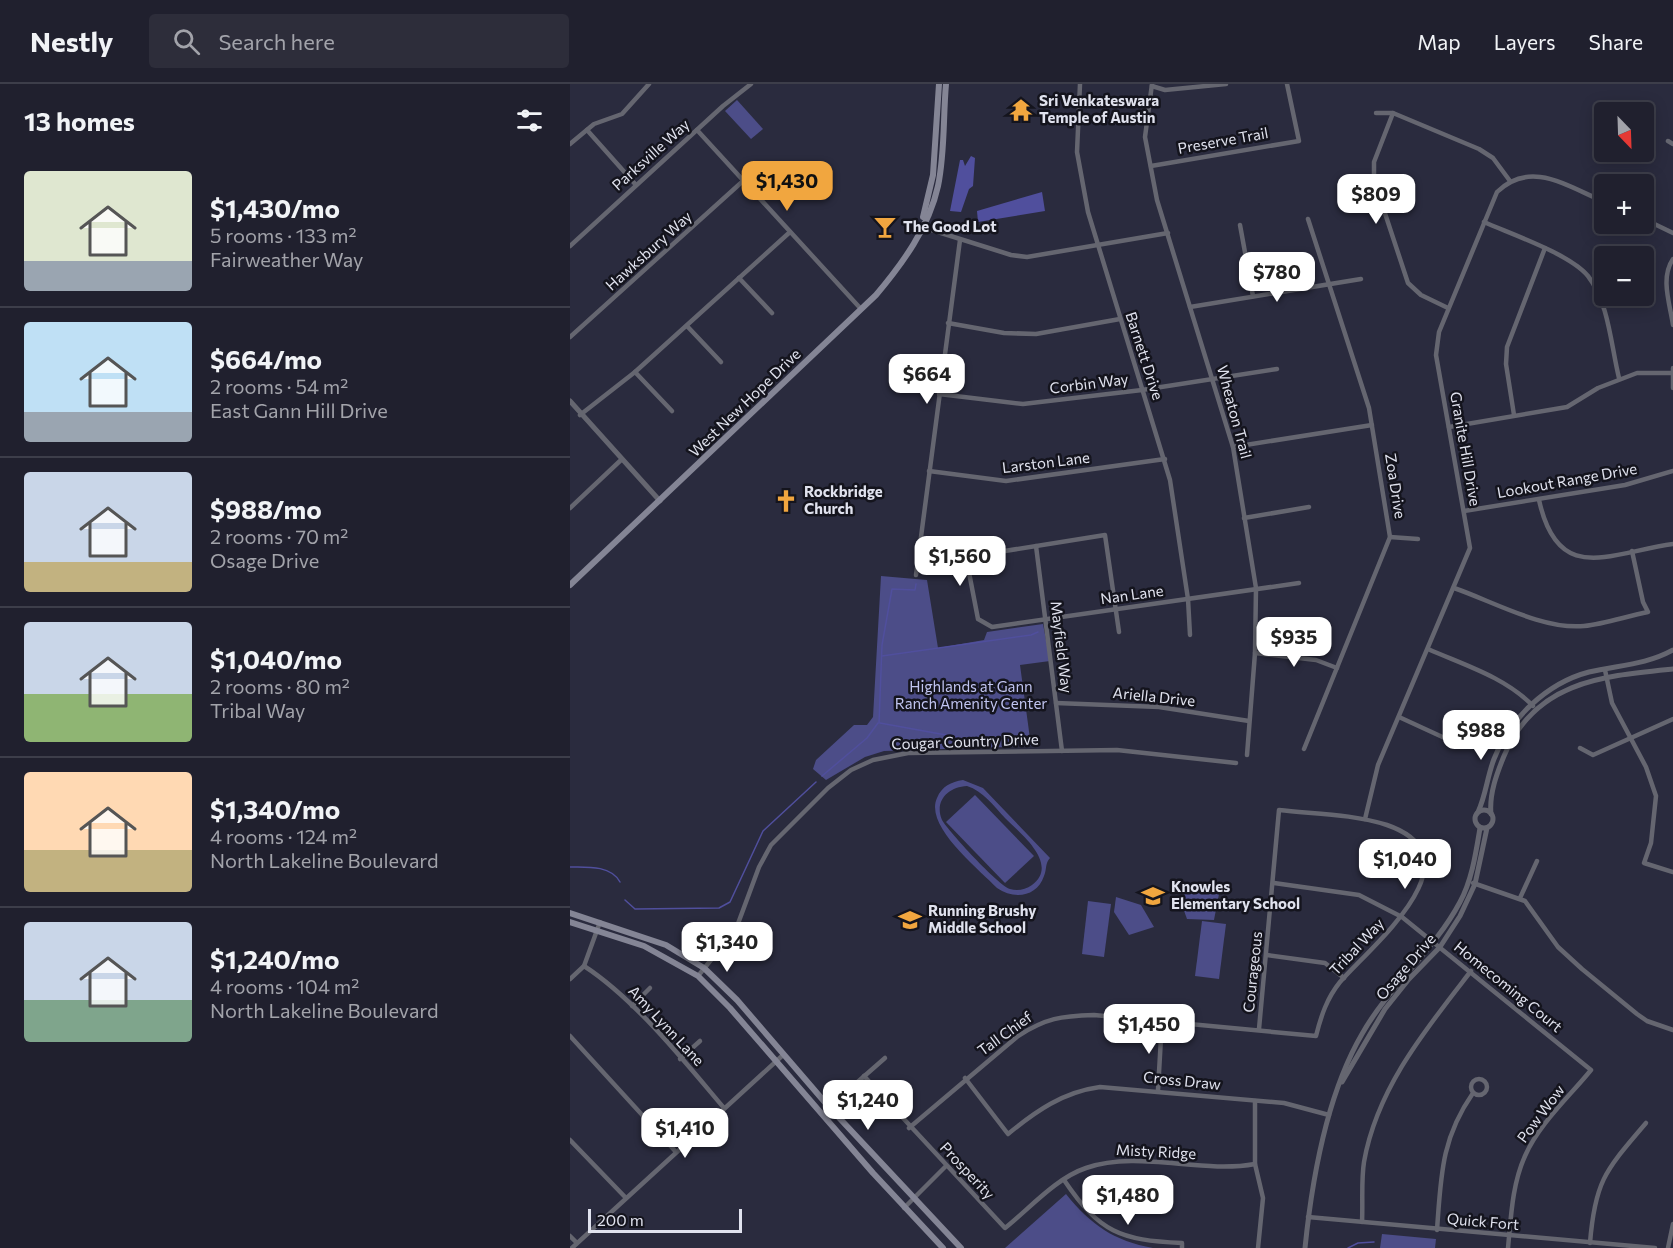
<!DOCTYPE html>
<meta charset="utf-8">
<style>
:root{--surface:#20202e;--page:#2d2d3a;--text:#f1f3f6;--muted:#a2a3aa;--line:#3d3e4a;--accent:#f1a63f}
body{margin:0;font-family:Commissioner,sans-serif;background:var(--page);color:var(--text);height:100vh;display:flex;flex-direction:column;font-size:22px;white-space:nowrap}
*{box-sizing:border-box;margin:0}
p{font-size:20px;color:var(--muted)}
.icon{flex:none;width:33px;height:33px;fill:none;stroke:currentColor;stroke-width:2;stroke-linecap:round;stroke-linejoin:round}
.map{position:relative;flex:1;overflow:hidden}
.sheet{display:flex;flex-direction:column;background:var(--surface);width:570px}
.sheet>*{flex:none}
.needle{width:39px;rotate:157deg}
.fabs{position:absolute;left:1024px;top:18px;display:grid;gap:12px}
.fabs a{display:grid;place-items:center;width:60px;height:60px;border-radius:6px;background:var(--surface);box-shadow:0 3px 15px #0003,0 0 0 2px var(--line);font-size:30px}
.scale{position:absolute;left:18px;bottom:15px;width:154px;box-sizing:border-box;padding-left:6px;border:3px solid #e0e2ee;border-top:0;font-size:16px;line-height:21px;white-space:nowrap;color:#e0e2ee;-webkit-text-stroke:4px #14141d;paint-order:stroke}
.price{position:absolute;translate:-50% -51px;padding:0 14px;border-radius:12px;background:#fff;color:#222;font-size:20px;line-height:39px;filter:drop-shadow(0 2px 3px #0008)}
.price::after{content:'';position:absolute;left:50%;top:36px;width:18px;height:14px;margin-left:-9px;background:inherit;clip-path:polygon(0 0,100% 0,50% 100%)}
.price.on{background:var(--accent);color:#111}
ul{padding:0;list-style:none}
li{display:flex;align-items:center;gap:18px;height:150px;padding:0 24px}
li+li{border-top:2px solid var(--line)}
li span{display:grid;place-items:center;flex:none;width:168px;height:120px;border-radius:6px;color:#555}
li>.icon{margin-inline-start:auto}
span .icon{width:72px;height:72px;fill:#fffc;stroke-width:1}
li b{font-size:26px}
h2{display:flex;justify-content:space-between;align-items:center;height:72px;padding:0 24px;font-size:26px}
header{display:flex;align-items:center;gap:36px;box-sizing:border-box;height:84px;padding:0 30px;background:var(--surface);border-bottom:2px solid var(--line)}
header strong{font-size:28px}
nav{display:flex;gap:33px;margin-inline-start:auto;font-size:21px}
.search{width:420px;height:54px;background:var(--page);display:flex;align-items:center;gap:15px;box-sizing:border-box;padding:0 21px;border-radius:6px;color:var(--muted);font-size:22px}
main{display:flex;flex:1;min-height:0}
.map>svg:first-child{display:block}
.green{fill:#4c4d88;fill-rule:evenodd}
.water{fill:#504f9d}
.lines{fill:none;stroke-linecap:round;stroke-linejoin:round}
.stream{stroke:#504f9d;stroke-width:1.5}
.minor{stroke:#656670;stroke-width:4.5}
.tertiary{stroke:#656670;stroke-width:5}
.secondary{stroke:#848595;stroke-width:6}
.labels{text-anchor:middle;stroke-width:5;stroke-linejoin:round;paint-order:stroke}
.poi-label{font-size:15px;font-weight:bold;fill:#e0e2ee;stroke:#14141d;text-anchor:start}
.street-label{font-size:15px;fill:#e0e2ee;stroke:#14141d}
.park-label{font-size:15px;fill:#c0c4f0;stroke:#14141d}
</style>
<header>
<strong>Nestly</strong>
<div class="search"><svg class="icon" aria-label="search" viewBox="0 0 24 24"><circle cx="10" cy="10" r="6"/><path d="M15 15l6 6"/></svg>Search here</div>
<nav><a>Map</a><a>Layers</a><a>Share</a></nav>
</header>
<main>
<section class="sheet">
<h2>13 homes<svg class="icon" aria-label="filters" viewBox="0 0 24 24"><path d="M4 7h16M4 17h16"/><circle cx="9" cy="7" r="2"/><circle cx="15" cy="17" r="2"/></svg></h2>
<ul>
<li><span style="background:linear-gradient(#dfe7d0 75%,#9aa5b1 0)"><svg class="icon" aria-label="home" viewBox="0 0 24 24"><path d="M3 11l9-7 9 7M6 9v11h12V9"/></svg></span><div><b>$1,430/mo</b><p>5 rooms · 133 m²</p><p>Fairweather Way</p></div></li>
<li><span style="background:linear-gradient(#bfe0f5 75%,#9aa5b1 0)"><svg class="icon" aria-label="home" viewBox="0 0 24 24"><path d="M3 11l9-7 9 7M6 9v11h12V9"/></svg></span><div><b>$664/mo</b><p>2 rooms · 54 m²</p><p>East Gann Hill Drive</p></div></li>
<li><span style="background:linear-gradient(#c9d6e8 75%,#c2b280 0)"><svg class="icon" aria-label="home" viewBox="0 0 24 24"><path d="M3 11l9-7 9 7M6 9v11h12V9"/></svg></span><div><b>$988/mo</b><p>2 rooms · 70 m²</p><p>Osage Drive</p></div></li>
<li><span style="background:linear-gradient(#c9d6e8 60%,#8fb573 0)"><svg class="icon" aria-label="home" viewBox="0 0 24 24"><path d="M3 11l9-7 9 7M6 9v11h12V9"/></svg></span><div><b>$1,040/mo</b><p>2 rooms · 80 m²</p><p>Tribal Way</p></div></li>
<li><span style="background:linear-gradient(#ffd9b3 65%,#c2b280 0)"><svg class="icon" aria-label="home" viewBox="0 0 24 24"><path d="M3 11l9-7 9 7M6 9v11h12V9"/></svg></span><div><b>$1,340/mo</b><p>4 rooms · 124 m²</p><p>North Lakeline Boulevard</p></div></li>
<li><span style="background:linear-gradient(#c9d6e8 65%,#7fa58c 0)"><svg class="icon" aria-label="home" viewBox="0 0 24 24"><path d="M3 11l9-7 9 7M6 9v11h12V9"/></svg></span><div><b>$1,240/mo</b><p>4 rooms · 104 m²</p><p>North Lakeline Boulevard</p></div></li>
</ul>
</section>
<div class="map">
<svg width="1103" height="1164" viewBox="0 0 1103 1164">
<rect width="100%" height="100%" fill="#2a2b3e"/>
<!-- green -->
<g class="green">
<polygon points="167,16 193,45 181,55 155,27"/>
<polygon points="311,492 357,496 368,564 414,556 417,548 473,540 480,577 450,581 461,662 314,667 295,673 256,696 243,685 246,676 284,641 297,641 303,633"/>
<path d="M393,696l20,8 67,70c-5,5 -3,11 -6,18 -7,21 -30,24 -47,12 -18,-19 -73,-62 -60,-90 5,-12 14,-16 26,-18zM397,702c16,5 27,20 38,32 15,15 55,46 27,67 -7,5 -15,6 -22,4 -12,-4 -61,-57 -68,-69 -8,-19 6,-33 25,-34z"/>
<polygon points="405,711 464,772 435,799 376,738"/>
<polygon points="615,807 649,810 644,836 617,835 612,821"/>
<polygon points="546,813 571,821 584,843 559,851 544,828"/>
<polygon points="518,817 541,820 534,873 512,870"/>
<polygon points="632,837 656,840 649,895 625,892"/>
<path d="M496,1110c25,31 48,47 87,54h-148z"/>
<polygon points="812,1150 866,1155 865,1164 810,1164"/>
</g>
<!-- water -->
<g class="water">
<polygon points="401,72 405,74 403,102 399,105 391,128 380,127 390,76 393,76 395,82"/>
<polygon points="472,108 475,127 408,138 407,127"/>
</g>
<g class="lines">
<!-- stream -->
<g class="stream">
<polyline points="312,572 461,551 468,548"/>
<polyline points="309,639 312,561 322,505 345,506 346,500"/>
<polyline points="310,639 387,653"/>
<polyline points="252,692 297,654 308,639"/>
<path d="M0,783c16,0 41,-2 50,15"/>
<polyline points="55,816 65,825 149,824 160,818 193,747 246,698"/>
<polyline points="778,1164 788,1159 804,1158"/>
</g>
<!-- minor -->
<g class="minor">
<polyline points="510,0 507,68 518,128 600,396 618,515 620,551"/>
<polyline points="582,0 575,53 587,116 663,363 686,504 685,569 677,671"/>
<polyline points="582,2 595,6 656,0"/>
<polyline points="806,29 823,29 909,65 923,74 940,97"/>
<polyline points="823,29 804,78 804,96 838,199 851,211 878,224"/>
<polyline points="17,46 66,101"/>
<polyline points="127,46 291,225"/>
<polyline points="1098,57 1103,60"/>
<polyline points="0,60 24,40 52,30 79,0"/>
<polyline points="581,82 729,57 717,0"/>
<polyline points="812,125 840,117"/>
<polyline points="1074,135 1103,149"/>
<path d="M914,138c27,12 86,32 104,54 21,27 23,70 31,102"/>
<polyline points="670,141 683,212"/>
<polyline points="352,143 441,171 457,173 598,149"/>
<polyline points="0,162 153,22 181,0"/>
<path d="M1103,175c-13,19 -3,45 0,66"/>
<polyline points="169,194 202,229"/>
<polyline points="620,223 791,195"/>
<polyline points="378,239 434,249 466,250 550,235"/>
<polyline points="117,242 151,278"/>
<polyline points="0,253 173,97"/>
<polyline points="1103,284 1103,304"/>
<polyline points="65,288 102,327"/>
<polyline points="369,310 453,320 572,306 707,285"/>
<polyline points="10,331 65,288 220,148"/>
<polyline points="944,331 936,280 937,263 975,164"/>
<polyline points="879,343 997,323 1028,304 1067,289 1103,289"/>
<polyline points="663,363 802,341"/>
<polyline points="359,387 436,397 595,375"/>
<path d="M969,416c19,86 70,53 134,44"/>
<polyline points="0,424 51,376"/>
<polyline points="894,427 1055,401 1103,387"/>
<polyline points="674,434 739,423"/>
<polyline points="820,453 848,455"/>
<polyline points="466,462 492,667"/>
<polyline points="396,473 408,535 422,543 729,499"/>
<polyline points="348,474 372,477 535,451 549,548"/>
<polyline points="346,491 390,156"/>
<path d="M884,504c38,13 89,42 130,38 21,-2 43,-10 64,-14l-5,-10 -11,-51"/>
<path d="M858,565c36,16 77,28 105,57"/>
<polyline points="685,569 746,576 767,584"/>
<polyline points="1035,586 1042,619 1076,683 1086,712 1081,759 1074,779 1103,788"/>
<polyline points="486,619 589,623 679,637"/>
<polyline points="829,633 879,656"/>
<polyline points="1010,664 1023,671 1103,635"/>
<polyline points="734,665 820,453 799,324 738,135"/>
<path d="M795,735l13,-54 92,-217 -34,-193 3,-23 58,-140c34,-33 71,-5 108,10"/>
<path d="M704,799l85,12 43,22 189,153c-22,27 -52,54 -66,86 -13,29 -14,61 -17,92"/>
<polyline points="903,799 955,817 988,863 1012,885 1067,930 1077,937 1103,946"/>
<polyline points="950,814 967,777"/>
<polyline points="697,871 755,879 774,894"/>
<path d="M14,882c51,33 101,96 140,142"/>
<polyline points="128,892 166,845 189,783 201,761 258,704 281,686 303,676 338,669 547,666 666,679"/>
<polyline points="0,895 14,882 30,838"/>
<polyline points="62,922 80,904"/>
<polyline points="0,952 106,1068"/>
<polyline points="110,975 130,957"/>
<path d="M294,992l141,152c24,-19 51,-50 81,-60 53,-18 114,6 169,-4"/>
<path d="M395,994l43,56c28,-23 55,-42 92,-47l184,16 45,12"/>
<circle cx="909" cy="1003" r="8"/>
<polyline points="588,1006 592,936"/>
<polyline points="685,1017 685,1080 693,1114 688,1164"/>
<polyline points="259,1023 315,974"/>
<path d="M339,1044l109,-92c28,-18 43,-20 76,-21l222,21c5,-20 11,-38 24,-54 30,-35 142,-124 47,-157 -34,-11 -72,-11 -108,-15l-20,219"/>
<polyline points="0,1056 56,1114"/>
<path d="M494,1096c36,53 56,60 118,63v5"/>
<polyline points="334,1124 376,1082"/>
<polyline points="738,1133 1085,1164"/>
<path d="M792,1138c1,-19 -1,-41 2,-60 13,-74 62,-133 107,-191"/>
<path d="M867,1146c4,-54 4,-91 36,-137"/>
<polyline points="0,1152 7,1159"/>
<path d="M1020,1159c5,-63 16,-73 56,-120"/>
<polyline points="2,1164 213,971"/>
<polyline points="1098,1164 1103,1140"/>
</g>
<!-- tertiary -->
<g class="tertiary">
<polyline points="0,317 90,417"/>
<circle cx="914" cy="735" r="9"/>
<path d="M908,728c8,-17 9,-35 16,-53 15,-40 53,-76 95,-87 30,-7 57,-7 84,-22"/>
<path d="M921,730c-2,-20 6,-41 13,-58 31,-75 99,-80 169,-87"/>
<polyline points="772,998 815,925 839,895 870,863 890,832 905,800 917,744"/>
<path d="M735,1164c7,-69 22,-154 57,-214 27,-48 72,-83 98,-132 12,-22 16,-50 20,-74"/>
</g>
<!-- secondary -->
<g class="secondary">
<polyline points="353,133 363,91 369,0"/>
<path d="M0,501l306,-290c27,-32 53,-68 62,-109 7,-33 5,-68 8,-102"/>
<polyline points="0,829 96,861 134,884 167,916 259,1023 391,1164"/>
<polyline points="0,838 74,862 128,892 160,924 303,1089 373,1164"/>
</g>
</g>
<!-- icons -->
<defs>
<g id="temple-bare" transform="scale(1.8)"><path d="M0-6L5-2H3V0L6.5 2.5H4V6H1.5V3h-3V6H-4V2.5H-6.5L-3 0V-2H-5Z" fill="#f1a63f" stroke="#14141d" stroke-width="2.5" paint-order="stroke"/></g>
<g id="bar-bare" transform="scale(1.8)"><path d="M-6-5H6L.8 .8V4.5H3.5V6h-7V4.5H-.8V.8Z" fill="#f1a63f" stroke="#14141d" stroke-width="2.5" paint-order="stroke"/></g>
<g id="church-bare" transform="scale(1.8)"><path d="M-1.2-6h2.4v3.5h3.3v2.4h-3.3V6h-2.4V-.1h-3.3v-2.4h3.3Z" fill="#f1a63f" stroke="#14141d" stroke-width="2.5" paint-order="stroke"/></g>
<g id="school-bare" transform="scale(1.8)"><path d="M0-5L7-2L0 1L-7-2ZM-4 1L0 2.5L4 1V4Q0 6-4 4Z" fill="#f1a63f" stroke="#14141d" stroke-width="2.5" paint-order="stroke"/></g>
</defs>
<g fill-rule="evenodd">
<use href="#temple-bare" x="451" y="26"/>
<use href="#bar-bare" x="315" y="143"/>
<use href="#church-bare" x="216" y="417"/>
<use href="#school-bare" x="583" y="812"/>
<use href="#school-bare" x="340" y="836"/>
</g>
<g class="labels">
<!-- poi labels -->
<g class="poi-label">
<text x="469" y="22">Sri Venkateswara<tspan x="469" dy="17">Temple of Austin</tspan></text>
<text x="333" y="148">The Good Lot</text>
<text x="234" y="413">Rockbridge<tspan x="234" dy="17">Church</tspan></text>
<text x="601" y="808">Knowles<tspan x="601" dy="17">Elementary School</tspan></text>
<text x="358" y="832">Running Brushy<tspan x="358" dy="17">Middle School</tspan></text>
</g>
<!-- street labels -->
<g class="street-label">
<text transform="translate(653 57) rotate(-10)" y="5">Preserve Trail</text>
<text transform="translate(81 71) rotate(-42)" y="5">Parksville Way</text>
<text transform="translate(79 167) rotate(-42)" y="5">Hawksbury Way</text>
<text transform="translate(574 272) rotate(72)" y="5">Barnett Drive</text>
<text transform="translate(519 300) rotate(-7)" y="5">Corbin Way</text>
<text transform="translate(175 319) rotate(-44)" y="5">West New Hope Drive</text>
<text transform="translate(664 328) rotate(75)" y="5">Wheaton Trail</text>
<text transform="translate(895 365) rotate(80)" y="5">Granite Hill Drive</text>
<text transform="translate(476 379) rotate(-7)" y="5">Larston Lane</text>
<text transform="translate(997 397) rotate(-10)" y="5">Lookout Range Drive</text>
<text transform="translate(825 402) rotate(81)" y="5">Zoa Drive</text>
<text transform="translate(562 511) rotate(-8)" y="5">Nan Lane</text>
<text transform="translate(491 563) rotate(83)" y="5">Mayfield Way</text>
<text transform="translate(584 613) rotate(6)" y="5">Ariella Drive</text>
<text transform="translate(395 658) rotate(-2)" y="5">Cougar Country Drive</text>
<text transform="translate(787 863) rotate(-47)" y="5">Tribal Way</text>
<text transform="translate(836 883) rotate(-49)" y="5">Osage Drive</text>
<text transform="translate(683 888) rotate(-84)" y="5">Courageous</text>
<text transform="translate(938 903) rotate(39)" y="5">Homecoming Court</text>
<text transform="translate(96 942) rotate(47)" y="5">Amy Lynn Lane</text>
<text transform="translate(435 950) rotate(-36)" y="5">Tall Chief</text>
<text transform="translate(612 997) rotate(6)" y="5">Cross Draw</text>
<text transform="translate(971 1030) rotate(-53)" y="5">Pow Wow</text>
<text transform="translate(586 1068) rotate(3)" y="5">Misty Ridge</text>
<text transform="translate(397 1087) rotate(47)" y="5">Prosperity</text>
<text transform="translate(913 1138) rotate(5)" y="5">Quick Fort</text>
</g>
<!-- park labels -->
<g class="park-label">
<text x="401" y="608">Highlands at Gann<tspan x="401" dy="17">Ranch Amenity Center</tspan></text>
</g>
</g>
</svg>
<div class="fabs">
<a><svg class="needle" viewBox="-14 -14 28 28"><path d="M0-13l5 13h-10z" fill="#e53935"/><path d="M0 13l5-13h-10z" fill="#a2a3aa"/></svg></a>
<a>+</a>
<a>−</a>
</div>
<div class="scale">200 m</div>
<b class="price on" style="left:217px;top:128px">$1,430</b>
<b class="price" style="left:806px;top:141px">$809</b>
<b class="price" style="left:707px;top:219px">$780</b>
<b class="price" style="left:357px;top:321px">$664</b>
<b class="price" style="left:390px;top:503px">$1,560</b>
<b class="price" style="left:724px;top:584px">$935</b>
<b class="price" style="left:911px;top:677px">$988</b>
<b class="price" style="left:835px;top:806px">$1,040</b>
<b class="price" style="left:157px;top:889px">$1,340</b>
<b class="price" style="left:579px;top:971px">$1,450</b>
<b class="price" style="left:298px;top:1047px">$1,240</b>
<b class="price" style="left:115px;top:1075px">$1,410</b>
<b class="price" style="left:558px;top:1142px">$1,480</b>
</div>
</main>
